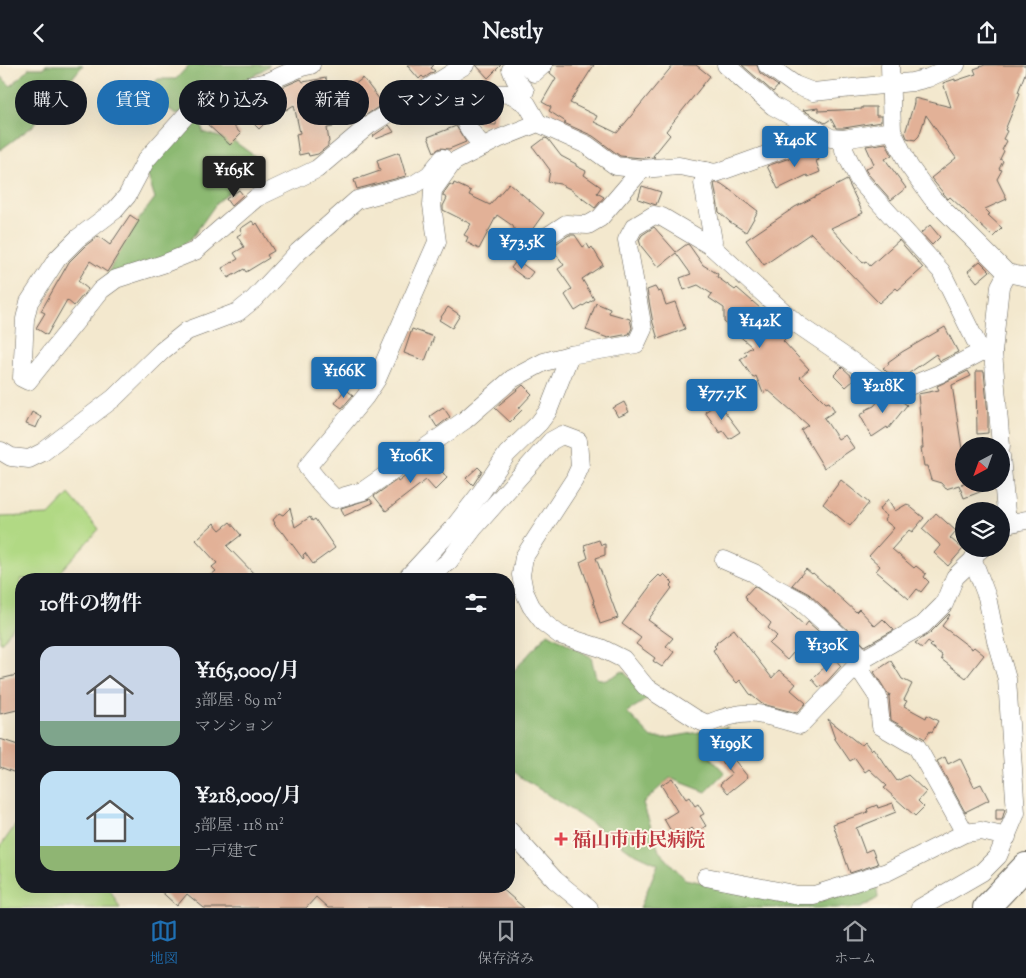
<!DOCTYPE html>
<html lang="ja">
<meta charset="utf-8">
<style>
:root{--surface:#171b24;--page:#20242c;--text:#f1f3f6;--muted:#9ea1a6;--line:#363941;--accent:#1f6fb2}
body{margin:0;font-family:"Sorts Mill Goudy","Noto Serif JP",serif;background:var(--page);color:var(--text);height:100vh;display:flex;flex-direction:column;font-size:19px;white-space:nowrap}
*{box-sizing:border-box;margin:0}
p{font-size:16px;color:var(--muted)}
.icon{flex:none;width:28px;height:28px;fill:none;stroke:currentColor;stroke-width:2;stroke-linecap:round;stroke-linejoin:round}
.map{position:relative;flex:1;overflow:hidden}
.details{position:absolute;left:15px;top:508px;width:500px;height:320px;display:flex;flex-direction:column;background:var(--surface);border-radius:20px;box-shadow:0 5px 20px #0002}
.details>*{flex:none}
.banner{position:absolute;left:15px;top:15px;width:500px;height:45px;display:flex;gap:10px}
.needle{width:32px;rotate:221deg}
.fabs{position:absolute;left:955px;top:372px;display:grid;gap:10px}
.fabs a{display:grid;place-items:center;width:55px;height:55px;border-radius:50%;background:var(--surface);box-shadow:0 5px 20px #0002;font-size:25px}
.price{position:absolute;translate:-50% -42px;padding:0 11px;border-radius:5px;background:var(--accent);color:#fff;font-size:16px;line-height:32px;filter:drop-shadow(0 1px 2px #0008)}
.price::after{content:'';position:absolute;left:50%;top:30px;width:15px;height:11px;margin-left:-8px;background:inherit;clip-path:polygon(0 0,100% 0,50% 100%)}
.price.active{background:#222;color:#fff}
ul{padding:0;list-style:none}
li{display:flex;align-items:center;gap:15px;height:125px;padding:0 25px}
li span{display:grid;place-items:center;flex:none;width:140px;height:100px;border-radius:15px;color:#555}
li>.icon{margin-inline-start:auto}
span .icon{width:60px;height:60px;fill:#fffc;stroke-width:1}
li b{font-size:21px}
h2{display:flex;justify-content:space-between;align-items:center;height:60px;padding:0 25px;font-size:21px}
.tag{padding:0 18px;border-radius:22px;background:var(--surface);box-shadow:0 5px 20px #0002;font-size:18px;line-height:45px}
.tag.active{background:var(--accent);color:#fff}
header{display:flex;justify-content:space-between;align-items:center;height:65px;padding:0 25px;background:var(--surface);font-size:22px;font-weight:700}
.dock{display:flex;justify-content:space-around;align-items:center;height:70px;border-top:1px solid var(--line);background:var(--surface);font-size:14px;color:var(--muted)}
.dock a{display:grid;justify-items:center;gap:2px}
.dock .active{color:var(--accent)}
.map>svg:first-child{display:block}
.green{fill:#b1d984;stroke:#667a50}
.forest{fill:#8cb972;stroke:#546a47}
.building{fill:#e2b197}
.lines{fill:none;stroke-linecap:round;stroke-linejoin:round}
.minor-casing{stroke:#67635a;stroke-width:19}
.highway-casing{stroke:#67635a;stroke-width:28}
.minor{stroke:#fff;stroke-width:18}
.highway{stroke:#fff;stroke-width:26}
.health-dot{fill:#e0444e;stroke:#fcf5e5;stroke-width:2}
.labels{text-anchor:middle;stroke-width:4;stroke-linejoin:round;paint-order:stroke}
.health-label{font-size:19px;font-weight:bold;fill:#be3a42;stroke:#fcf5e5;text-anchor:start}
</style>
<header><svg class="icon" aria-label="back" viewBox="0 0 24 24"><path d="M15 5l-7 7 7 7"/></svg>Nestly<svg class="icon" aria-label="share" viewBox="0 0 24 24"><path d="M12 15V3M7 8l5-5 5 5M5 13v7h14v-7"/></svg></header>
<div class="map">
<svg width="1026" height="843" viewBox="0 0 1026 843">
<rect width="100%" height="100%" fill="#fcf5e5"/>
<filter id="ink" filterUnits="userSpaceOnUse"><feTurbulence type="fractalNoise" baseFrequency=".02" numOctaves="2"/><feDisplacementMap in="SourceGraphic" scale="10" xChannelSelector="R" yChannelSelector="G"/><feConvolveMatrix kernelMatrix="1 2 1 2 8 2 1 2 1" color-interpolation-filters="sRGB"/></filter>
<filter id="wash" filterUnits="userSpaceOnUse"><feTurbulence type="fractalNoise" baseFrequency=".0096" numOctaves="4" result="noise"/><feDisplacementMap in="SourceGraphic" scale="20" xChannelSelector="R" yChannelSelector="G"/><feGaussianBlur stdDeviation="1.12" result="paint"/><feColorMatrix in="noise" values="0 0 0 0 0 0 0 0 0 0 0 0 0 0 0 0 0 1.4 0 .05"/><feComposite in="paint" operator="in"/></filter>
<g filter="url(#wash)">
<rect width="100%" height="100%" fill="#f3e8ce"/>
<!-- green -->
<g class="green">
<polygon points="69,429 99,464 53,514 21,514 21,552 2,577 0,577 0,452 49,450"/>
<polygon points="19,755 21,756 21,821 108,821 120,843 0,843 0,782"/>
</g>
<!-- forest -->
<g class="forest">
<polygon points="46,0 83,0 33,61 0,85 0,11 11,21 29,3 44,3"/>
<polygon points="189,0 270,0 221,34 177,49 143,28 158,14 176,14"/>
<polygon points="201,50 203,67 235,77 256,92 260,103 218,136 191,174 161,196 106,212 128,169 155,133 147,108 190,51"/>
<polygon points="548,568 591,592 596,613 606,615 623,606 649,633 627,647 652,673 665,673 728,662 707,689 725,708 706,727 670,713 643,738 659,786 685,814 810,840 876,815 878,833 861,843 640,843 658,799 630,786 597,762 519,711 509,700 509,611"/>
</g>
<g id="blocks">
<!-- building -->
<g class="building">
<polygon points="407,0 434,0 431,3 435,6 424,13 422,11 419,14"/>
<polygon points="476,0 501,0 488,13"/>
<polygon points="553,0 594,0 570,38 597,51 594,57 617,68 673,0 696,0 710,11 666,66 670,70 653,91 655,92 642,93 620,91 593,71 564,58 566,57 549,46 551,42 542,37 556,13 550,8"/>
<polygon points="742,0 757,0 760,8 778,21 773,27"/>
<polygon points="985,0 1026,0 1026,6 1018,27 1020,28 1005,65 1007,66 1003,74 1007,76 1002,85 1004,86 1000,94 1003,96 999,104 1002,105 997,114 1007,134 985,144 990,149 988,150 1002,163 993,172 950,132 948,134 931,113 956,93 926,50 919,71 915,75 907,73 905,68 914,38 914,33 951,42 943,18 955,14 955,16 976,9 974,4"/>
<polygon points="326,13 327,20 301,28 313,46 330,44 333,62 327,63 329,77 328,78 328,81 318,89 309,91 308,88 299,90 296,69 300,68 294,40 286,45 283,40 259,64 249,54 254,49 247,35 254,30 271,27 301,14 303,17"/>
<polygon points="363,13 383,39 360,54 348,38 357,31 350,23"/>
<polygon points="484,40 489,40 489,44 497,45 496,60 478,59 477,57 475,45"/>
<polygon points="862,42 876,42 876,51 881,51 881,57 844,63 836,63 831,54 825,58 803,45 818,43 818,46 862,44"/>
<polygon points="217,51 225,60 229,56 241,69 230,80 206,58"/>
<polygon points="389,60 394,67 376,74 373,71"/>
<polygon points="456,61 466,77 449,84 440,83 434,87 428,72"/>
<polygon points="545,73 548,74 561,91 576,99 576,101 586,106 584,110 601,122 597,128 604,132 595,143 570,124 560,119 548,117 550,105 533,82"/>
<polygon points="886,78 892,90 885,94 906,123 891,135 868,109 865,104 874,99 866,81"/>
<polygon points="815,84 819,95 816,96 820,107 808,112 807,110 778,124 767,101"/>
<polygon points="399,87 406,111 357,124 354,115 380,106 377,95"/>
<polygon points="847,115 863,148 831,163 863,198 866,196 870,201 899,175 923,203 898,225 896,223 879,238 811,168 764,200 746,175 795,142"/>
<polygon points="454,118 471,126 469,130 490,140 509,118 544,148 524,176 517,171 513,161 497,150 479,184 466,177 468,172 464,170 471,159 443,145 443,141 447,133 443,131 443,129 450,119 453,121"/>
<polygon points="714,118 720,118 726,122 758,146 746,167 730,157 719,147"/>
<polygon points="642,121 661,127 656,140 638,134"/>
<polygon points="239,125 243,130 231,141 226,134"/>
<polygon points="130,150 139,156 107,207 90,196 78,216 88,224 74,241 67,235 47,270 36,263 45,248 41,246 69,197 85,181 98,171 110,180"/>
<polygon points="252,156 255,160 257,158 274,186 267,190 269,193 246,207 244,204 228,213 222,203 238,194 234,188 244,182 237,171 242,168 240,164"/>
<polygon points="930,160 940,172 932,180 921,168"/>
<polygon points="654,162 676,187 687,179 689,180 703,200 718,209 717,212 735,225 737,223 760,243 758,244 769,254 768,256 785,274 783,276 809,304 800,312 826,338 829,337 835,346 824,353 838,374 845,370 854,383 824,403 801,365 808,360 768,325 763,328 756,311 753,313 740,294 747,290 744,287 752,282 724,257 724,243 709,233 712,229 698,220 684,225 680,213 691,209 676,188 658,202 641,181 639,175 642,170"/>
<polygon points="569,170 575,170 583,182 587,179 590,184 592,182 603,200 582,214 594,234 575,246 565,230 572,224 558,204 564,200 551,182"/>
<polygon points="517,195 533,207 527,215 511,203"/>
<polygon points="980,196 990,206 977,217 968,206"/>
<polygon points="655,222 658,227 661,226 666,240 675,237 685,264 658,274 653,258 647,225"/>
<polygon points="596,238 610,244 609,248 630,254 632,263 629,269 608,273 586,265"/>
<polygon points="448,242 460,250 452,263 439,255"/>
<polygon points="945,262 958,287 940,296 936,289 905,311 898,311 887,307 883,303 889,299 888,297 902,287"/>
<polygon points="412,264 434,272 425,296 404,288"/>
<polygon points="842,302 855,314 846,322 834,310"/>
<polygon points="968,306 971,311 952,320 964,397 964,418 961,419 993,419 993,422 964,433 959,420 946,424 941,418 931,415 927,401 924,401 921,383 923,383 918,329 939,325 937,321"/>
<polygon points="976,306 984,306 988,350 988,368 977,369"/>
<polygon points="523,320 532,329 519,343 522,345 510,357 495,343"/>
<polygon points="345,324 353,330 342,343 335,338"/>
<polygon points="890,331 897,333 907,340 888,364 887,362 872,372 860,350 866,347 865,345 874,341 881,333"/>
<polygon points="624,337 629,347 618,352 613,343"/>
<polygon points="718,338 740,367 729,374 723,366 720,368 705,347"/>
<polygon points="443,342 450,352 437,362 430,351"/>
<polygon points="32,347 41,352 36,363 26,359"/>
<polygon points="431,392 447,413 435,425 426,415 386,446 374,431 397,415 398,417"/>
<polygon points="478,402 482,406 473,420 466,413"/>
<polygon points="841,415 869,438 850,461 823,439"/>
<polygon points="370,434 373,438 344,451 341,443"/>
<polygon points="888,434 895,446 907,439 924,453 912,467 909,465 892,484 914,503 916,501 926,509 924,512 929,517 921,527 917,524 909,534 876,506 880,501 869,491 894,463 884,455 887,451 879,445"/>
<polygon points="290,443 295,462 310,452 312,456 315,454 335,483 313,499 305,488 303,490 304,493 303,494 283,467 282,468 274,459 275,458 273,455 279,448 283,450"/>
<polygon points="936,448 956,466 950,473 963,484 948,501 934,488 940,481 939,479 922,464"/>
<polygon points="230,457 241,470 227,481 259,514 206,514 216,506 212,502 217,498 196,475 214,458 220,465"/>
<polygon points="599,475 601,480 605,479 605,490 596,493 618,553 600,559 593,536 594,536 580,497 588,493 584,480"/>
<polygon points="806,504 812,509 813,508 856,547 859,544 875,561 883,554 894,565 865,581 809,529 792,520"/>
<polygon points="664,509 673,518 670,521 672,523 648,555 673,573 666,581 674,587 662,602 653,596 655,593 636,579 641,573 622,559 651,520 650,519 659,510 661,512"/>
<polygon points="754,521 775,534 805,561 808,557 827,574 824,576 820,573 813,581 812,580 807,586 800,580 787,595 769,579 777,571 768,563 771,558 746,535 747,534 745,531"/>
<polygon points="949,549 950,550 942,561 972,584 974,582 984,590 966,613 941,594 942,590 930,581 932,579 928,576 922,583 915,578 930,568"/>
<polygon points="734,564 772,613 779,605 796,619 791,625 806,638 797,648 762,639 750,629 740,615 737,618 725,605 713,585 716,583 714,581 717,579 716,578"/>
<polygon points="834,593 841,601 823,621 819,622 812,614"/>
<polygon points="891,596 902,614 912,619 904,635 907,636 904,641 926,653 927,650 938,656 932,667 930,666 925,674 891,655 889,632 890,629 888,629 874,607"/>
<polygon points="21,609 21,644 0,649 0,614"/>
<polygon points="828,654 858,678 862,680 865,677 871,685 873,683 897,716 908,710 926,727 918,736 924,742 915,751 884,723 887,721 869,704 865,707 855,693 850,696 835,674"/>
<polygon points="0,674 21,681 21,710 0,702"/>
<polygon points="724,682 748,712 728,728 720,719 732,709 716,689"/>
<polygon points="945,692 948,699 960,693 974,722 981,719 989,735 965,747 937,696"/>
<polygon points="672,713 686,734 689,732 695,741 698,739 704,749 700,751 706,761 695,768 692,763 675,773 664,754 677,746 661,720"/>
<polygon points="893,738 896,747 856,763 865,787 872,784 878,799 850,808 833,759 868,747 867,744 877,740 878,743"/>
<polygon points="996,744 1005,744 1002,755 996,755"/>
<polygon points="155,821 499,821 524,843 328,843 316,832 306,843 204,843 187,829 177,841"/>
</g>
</g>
</g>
<g filter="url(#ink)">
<use href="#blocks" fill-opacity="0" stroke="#67635a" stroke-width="1"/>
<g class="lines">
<!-- minor casing -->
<g class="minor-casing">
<g id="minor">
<polyline points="311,0 302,2 267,17 243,22 229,35 203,46 188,48 146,95 127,131 115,145 78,173 57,194 29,237 25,254 22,313 28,316 101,225 116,214 163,199 195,186 256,133 317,104 369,60 465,0"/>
<polyline points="513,0 511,4 515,14 525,26 520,35"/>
<polyline points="526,0 534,8 543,0"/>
<polyline points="726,0 773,41 831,73 844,74 892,66"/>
<polyline points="767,0 795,20 813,27 912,17 928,13 956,0"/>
<polyline points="890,0 892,66 909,101 932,133 1007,208 1026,212"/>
<polyline points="818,66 811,74 716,108 679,101 642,104 616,101 587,80 538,58 498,74 453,97 433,125 432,140 437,177 377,314 365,332 307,402 320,418 335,434 363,426 465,355 512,314 544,297 570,290 636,279 643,264 627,175 634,162 654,150 662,152 711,181 797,259 882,317 896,322 907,322 939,309 981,287 993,287"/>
<polyline points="844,74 844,85 859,115 941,206 981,287"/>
<path d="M483,82c-11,-15 -23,-24 -18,-44l18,-10 28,1 16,10 11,19"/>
<polyline points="707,106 703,118 713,176 711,181"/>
<polyline points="534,180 566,159 588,160 600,153 642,104"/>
<polyline points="1001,381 993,287 1000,221 1007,208"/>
<polyline points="1,386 11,392 29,394 43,387 114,333 162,286 187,266 238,247 254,234 298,187 357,135 413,120 429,110 443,93"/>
<polyline points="1001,391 1007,459 1001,465"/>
<polyline points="1007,459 1026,455"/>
<polyline points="724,495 754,508 767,518 802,537 856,586 862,595 862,608 878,632 881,661 917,682 965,768"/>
<polyline points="406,514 454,462 482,426 507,389 539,358 548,346 570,290"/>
<path d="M426,514l23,-18 24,-32 78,-88 11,-6 16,6 2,26 -6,13 -50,77 -3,18 3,16 7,15 13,17 16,12 41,13 22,11 22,27 51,33 11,5c41,-17 53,-11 93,1l62,-65 61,-35 21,-21 11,-27 18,-17"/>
<polyline points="509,765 555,815 589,843"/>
<polyline points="706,812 798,830 814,830 887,807 965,768 981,766 1007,772"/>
<polyline points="920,843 982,807 998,791 1016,748 1007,614 996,576 987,532 973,495 976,488 981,484"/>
</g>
</g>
<!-- highway casing -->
<g class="highway-casing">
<polyline id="highway" points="986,843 1026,801"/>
</g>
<!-- minor -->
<use href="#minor" class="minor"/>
<!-- highway -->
<use href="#highway" class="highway"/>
</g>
</g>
<!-- markers -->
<path class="health-dot" d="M558.5 766.5h5v5h5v5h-5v5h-5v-5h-5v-5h5z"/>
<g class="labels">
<!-- health labels -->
<g class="health-label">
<text x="572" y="781">福山市市民病院</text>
</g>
</g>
</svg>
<div class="fabs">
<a><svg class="needle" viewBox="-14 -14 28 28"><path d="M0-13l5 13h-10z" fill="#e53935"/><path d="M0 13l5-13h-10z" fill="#9ea1a6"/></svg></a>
<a><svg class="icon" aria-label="layers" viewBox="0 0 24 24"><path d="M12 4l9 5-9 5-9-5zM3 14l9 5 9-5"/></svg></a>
</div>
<b class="price" style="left:795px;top:103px">¥140K</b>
<b class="price active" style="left:234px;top:133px">¥165K</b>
<b class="price" style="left:522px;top:205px">¥73.5K</b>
<b class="price" style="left:760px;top:284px">¥142K</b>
<b class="price" style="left:344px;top:334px">¥166K</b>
<b class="price" style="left:883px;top:349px">¥218K</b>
<b class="price" style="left:722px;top:356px">¥77.7K</b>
<b class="price" style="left:411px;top:419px">¥106K</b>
<b class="price" style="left:827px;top:608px">¥130K</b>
<b class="price" style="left:731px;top:706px">¥199K</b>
<div class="banner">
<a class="tag">購入</a>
<a class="tag active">賃貸</a>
<a class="tag">絞り込み</a>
<a class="tag">新着</a>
<a class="tag">マンション</a>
</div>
<section class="details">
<h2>10件の物件<svg class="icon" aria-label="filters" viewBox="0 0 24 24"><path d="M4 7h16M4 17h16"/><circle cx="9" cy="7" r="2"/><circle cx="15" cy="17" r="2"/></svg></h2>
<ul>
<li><span style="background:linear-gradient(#c9d6e8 75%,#7fa58c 0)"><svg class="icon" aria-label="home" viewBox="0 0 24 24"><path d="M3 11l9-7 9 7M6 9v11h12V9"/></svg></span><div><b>¥165,000/月</b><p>3部屋 · 89 m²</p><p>マンション</p></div></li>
<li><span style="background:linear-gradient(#bfe0f5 75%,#8fb573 0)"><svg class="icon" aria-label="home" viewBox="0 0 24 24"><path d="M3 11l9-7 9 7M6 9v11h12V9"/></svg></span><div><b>¥218,000/月</b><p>5部屋 · 118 m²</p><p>一戸建て</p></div></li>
</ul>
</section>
</div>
<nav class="dock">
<a class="active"><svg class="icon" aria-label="map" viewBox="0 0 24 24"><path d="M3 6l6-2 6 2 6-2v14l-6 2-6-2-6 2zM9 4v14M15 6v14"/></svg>地図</a>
<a><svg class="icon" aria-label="saved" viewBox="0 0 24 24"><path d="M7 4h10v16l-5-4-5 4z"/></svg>保存済み</a>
<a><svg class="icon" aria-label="home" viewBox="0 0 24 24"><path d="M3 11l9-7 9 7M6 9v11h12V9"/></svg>ホーム</a>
</nav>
